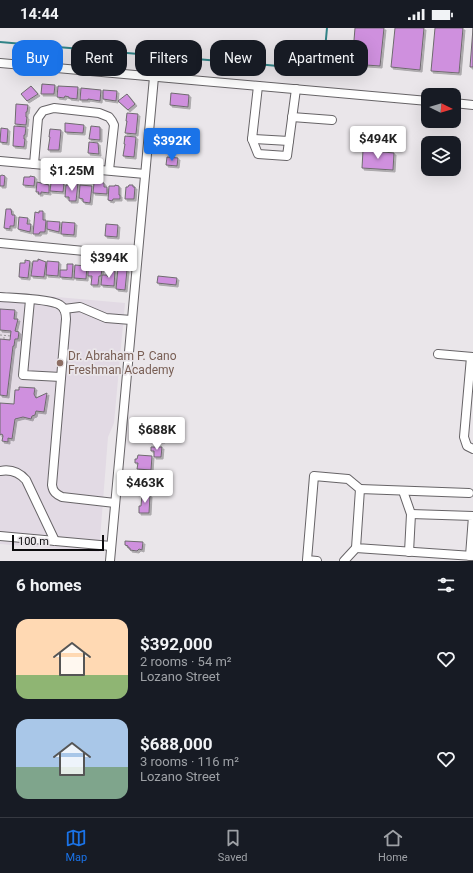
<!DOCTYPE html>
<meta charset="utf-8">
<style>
:root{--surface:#171b24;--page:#242831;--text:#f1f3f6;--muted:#9ea1a6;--line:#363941;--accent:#1a73e8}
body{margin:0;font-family:Roboto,sans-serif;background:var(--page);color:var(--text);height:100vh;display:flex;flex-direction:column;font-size:15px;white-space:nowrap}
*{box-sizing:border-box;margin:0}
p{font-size:13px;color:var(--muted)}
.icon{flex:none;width:22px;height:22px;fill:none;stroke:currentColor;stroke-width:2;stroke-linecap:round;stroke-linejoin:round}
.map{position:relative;height:533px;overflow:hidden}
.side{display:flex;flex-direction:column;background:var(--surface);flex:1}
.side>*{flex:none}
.top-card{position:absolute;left:12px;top:12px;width:449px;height:36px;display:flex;gap:8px}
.needle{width:26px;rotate:95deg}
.buttons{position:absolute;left:421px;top:60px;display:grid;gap:8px}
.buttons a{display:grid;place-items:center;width:40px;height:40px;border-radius:8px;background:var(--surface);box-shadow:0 4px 16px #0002;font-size:20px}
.scale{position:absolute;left:12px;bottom:10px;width:92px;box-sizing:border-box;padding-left:4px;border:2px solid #0d0c0e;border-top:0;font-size:11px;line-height:14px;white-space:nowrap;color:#0d0c0e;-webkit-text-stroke:3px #eae6ea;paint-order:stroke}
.price{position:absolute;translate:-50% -34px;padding:0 9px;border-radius:4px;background:#fff;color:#222;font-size:13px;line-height:26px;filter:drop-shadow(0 1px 2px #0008)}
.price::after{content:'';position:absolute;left:50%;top:24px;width:12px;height:9px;margin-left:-6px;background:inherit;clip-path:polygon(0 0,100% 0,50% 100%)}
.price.active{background:var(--accent);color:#fff}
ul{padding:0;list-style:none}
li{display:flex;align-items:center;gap:12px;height:100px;padding:0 16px}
li span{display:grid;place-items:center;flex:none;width:112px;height:80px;border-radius:12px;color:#555}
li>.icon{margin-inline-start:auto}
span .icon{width:48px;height:48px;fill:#fffc;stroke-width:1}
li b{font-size:17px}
h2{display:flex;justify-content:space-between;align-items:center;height:48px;padding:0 16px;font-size:17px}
.chip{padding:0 14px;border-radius:12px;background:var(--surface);box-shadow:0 4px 16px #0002;font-size:14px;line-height:36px}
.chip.active{background:var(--accent);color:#fff}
.status{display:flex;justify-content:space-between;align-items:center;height:28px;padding:0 20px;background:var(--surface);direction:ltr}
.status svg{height:11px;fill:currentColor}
.menu{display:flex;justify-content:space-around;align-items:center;height:56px;border-top:1px solid var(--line);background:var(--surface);font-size:11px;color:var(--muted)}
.menu a{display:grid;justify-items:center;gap:2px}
.menu .active{color:var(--accent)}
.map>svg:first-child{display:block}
.built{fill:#e2dae4}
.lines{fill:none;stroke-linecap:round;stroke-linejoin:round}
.stream{stroke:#328488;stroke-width:2}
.building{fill:#cf90de;stroke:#6e6b6e;filter:url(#shadow)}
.minor-casing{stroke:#676467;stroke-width:10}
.path{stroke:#989699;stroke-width:1;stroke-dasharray:2 2;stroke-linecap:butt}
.minor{stroke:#fff;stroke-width:8}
.education-dot{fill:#8d6e63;stroke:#eae6ea;stroke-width:1.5}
.labels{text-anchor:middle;stroke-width:3.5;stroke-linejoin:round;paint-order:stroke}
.education-label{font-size:12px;fill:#785e54;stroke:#eae6ea;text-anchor:start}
</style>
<div class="status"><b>14:44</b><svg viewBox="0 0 49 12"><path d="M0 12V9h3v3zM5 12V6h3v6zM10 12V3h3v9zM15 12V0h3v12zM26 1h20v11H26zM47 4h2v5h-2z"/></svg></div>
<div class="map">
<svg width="473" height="533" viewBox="0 0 473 533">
<defs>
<filter id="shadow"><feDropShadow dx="2" dy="2" stdDeviation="0" flood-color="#0004"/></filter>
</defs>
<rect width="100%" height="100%" fill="#eae6ea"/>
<!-- built -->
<polygon class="built" points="0,264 125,275 114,395 108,409 99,524 0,516"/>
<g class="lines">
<!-- stream -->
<g class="stream">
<polyline points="0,14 231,34"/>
<polyline points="246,35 299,40"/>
<polyline points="323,43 327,0"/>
</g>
</g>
<!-- building -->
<g class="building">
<polygon points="355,0 384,0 380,38 352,36"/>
<polygon points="395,0 424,0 420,42 391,39"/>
<polygon points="435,0 463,0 459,45 431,43"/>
<polygon points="473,0 473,39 470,39"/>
<polygon points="42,56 55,57 54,66 41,66"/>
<polygon points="31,58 38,66 27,73 21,66"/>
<polygon points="58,58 78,59 77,71 69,70 69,69 65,68 64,70 57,69"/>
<polygon points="81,60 101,62 100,73 88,71 88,72 80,72"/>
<polygon points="103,62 117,63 116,73 103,71"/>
<polygon points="171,65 189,67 188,79 170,77"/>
<polygon points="127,66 135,76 128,82 118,73"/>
<polygon points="16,76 28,77 27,84 26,84 26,89 27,89 26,97 15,96"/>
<polygon points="127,85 138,86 136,106 125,105 127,93 126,93"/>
<polygon points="65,95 84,97 83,105 65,104"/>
<polygon points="14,98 26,99 25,107 24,107 24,111 25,111 24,119 13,118"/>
<polygon points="91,98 100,99 100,112 89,111"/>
<polygon points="1,100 8,101 7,115 0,114"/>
<polygon points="50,101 61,102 59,122 48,122 50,109 49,109"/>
<polygon points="125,108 136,109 134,129 123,128 125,116 124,116"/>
<polygon points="89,114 98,115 99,126 88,125"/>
<polygon points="363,122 394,125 393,142 362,140"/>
<polygon points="167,129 178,130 177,138 166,137"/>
<polygon points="2,147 5,148 4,158 0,158 0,148"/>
<polygon points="30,148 35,149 34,158 23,157 24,149 30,149"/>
<polygon points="54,153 61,154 61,155 64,156 63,164 50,163 51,155 54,155"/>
<polygon points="37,154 49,157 49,165 41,164 41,166 38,166 39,164 36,164"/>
<polygon points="99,154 104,155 104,159 107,159 107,166 93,165 94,155 99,155"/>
<polygon points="73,155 78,155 76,173 69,173 69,169 65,169 66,157 72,157"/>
<polygon points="80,157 92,158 90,175 83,174 83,171 79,170"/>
<polygon points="115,157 119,158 119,167 120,167 120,171 113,171 112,173 108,172 109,158 115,158"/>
<polygon points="129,157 133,157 133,159 135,159 134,171 125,171 126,159 128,159"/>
<polygon points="6,181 11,181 12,187 15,187 14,198 10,198 10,201 4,200"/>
<polygon points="39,183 43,183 43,192 46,192 45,204 40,204 39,206 33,206 35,184 39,185"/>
<polygon points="19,189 28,190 27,196 31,196 30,204 18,201"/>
<polygon points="47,193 60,194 59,204 47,201"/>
<polygon points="62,194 75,195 74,207 61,206"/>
<polygon points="106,196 118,197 117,209 105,208"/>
<polygon points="38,231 46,234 44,249 31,248 33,233 38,233"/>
<polygon points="25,232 30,233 28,250 19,249 20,235 25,235"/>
<polygon points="47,233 59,234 58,248 46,247"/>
<polygon points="67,236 73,236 72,250 60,249 60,242 67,242"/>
<polygon points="75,237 87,238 86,251 74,250"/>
<polygon points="93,239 102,241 101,248 99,248 98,257 91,257 92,248 88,248 88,240 93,241"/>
<polygon points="118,240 127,242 125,262 116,261"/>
<polygon points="108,242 115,243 114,258 101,257 102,247 107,247 108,249"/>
<polygon points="158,248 177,250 176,257 157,255"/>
<polygon points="0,281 15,282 14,291 18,291 15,303 19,304 18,311 15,311 14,318 13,318 7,368 0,367 0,311 10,312 11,303 0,302"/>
<polygon points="19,359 35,360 34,366 36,370 47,365 44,384 36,383 35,387 32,388 31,391 23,389 15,391 12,411 8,410 8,414 2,413 3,408 2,406 0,407 0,375 14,376 15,362 19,362"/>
<polygon points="146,405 164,407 163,413 150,412 150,411 145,410"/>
<polygon points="151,419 162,419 161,429 154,429 154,423 151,423"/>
<polygon points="138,427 152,428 151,442 137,441 138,435 135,435 135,431 137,431"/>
<polygon points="142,466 150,467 149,485 139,485 139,478 141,478"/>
<polygon points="125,513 143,514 142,522 139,521 137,523 130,522 130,520 128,520 128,518 125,517"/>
</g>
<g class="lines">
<!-- minor casing -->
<g class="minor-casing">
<g id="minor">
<polyline points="0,35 428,73"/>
<polyline points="258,58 252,111 258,126 287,128 296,61"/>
<polyline points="454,75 473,77"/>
<polyline points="292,89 332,92"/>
<polyline points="252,111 289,113"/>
<polyline points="0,133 145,146"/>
<polyline points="34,136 38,90 43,83 54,80 99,85 109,89 112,93 114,97 109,142"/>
<polyline points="0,215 137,228"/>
<path d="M0,269c13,1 51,2 60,8 5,3 6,9 6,14l-14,166c1,7 4,9 10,12l53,6"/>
<polyline points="30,272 23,347 61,349"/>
<polyline points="64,281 80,279 106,290 131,292"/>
<polyline points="438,326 473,329"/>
<polyline points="471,329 464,409 467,418 473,421"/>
<path d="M0,443c10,-2 19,1 26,9l29,61"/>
<polyline points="403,463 411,486 409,524"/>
<polyline points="469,465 360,461 356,520 473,528"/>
<polyline points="411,486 473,488 470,528"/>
<polyline points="0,508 111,518"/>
<polyline points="110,533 154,49"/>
<polyline points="317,533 307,532 314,448 348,451 360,461"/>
<polyline points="344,533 356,520"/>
</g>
</g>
<!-- path -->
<g class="path">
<polyline points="0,307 11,308"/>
<polyline points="4,311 4,308"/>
</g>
<!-- minor -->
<use href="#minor" class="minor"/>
</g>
<!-- markers -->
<circle class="education-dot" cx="60" cy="335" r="4"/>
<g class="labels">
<!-- education labels -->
<g class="education-label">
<text x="68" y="332">Dr. Abraham P. Cano<tspan x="68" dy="14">Freshman Academy</tspan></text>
</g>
</g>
</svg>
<div class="buttons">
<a><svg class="needle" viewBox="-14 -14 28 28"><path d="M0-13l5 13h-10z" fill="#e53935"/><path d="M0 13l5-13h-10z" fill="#9ea1a6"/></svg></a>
<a><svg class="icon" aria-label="layers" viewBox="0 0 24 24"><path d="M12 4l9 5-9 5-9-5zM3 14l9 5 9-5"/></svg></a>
</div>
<div class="scale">100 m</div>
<b class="price" style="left:378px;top:132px">$494K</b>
<b class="price active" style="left:172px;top:134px">$392K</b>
<b class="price" style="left:72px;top:164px">$1.25M</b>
<b class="price" style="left:109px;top:251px">$394K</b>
<b class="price" style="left:157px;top:423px">$688K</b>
<b class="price" style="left:145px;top:476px">$463K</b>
<div class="top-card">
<a class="chip active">Buy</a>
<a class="chip">Rent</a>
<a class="chip">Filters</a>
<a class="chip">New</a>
<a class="chip">Apartment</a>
</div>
</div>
<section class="side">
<h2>6 homes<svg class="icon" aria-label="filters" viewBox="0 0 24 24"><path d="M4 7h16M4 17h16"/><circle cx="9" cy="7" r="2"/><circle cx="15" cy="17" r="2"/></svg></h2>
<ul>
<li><span style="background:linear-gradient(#ffd9b3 70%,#8fb573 0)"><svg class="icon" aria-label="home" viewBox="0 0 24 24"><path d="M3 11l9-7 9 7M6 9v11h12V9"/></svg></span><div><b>$392,000</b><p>2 rooms · 54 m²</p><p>Lozano Street</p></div><svg class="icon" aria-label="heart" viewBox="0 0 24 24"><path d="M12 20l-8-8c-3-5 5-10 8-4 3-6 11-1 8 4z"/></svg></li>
<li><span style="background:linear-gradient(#a9c7e8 60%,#7fa58c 0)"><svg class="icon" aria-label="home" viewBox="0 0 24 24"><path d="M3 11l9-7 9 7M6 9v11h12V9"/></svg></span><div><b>$688,000</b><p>3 rooms · 116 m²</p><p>Lozano Street</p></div><svg class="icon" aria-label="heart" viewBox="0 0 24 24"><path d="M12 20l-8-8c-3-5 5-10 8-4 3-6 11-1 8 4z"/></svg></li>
</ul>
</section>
<nav class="menu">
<a class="active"><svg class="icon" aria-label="map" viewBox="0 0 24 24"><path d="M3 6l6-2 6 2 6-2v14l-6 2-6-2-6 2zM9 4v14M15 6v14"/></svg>Map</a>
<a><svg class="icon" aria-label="saved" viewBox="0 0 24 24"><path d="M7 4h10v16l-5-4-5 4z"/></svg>Saved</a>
<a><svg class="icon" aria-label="home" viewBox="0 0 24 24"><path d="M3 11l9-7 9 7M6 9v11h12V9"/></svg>Home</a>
</nav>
